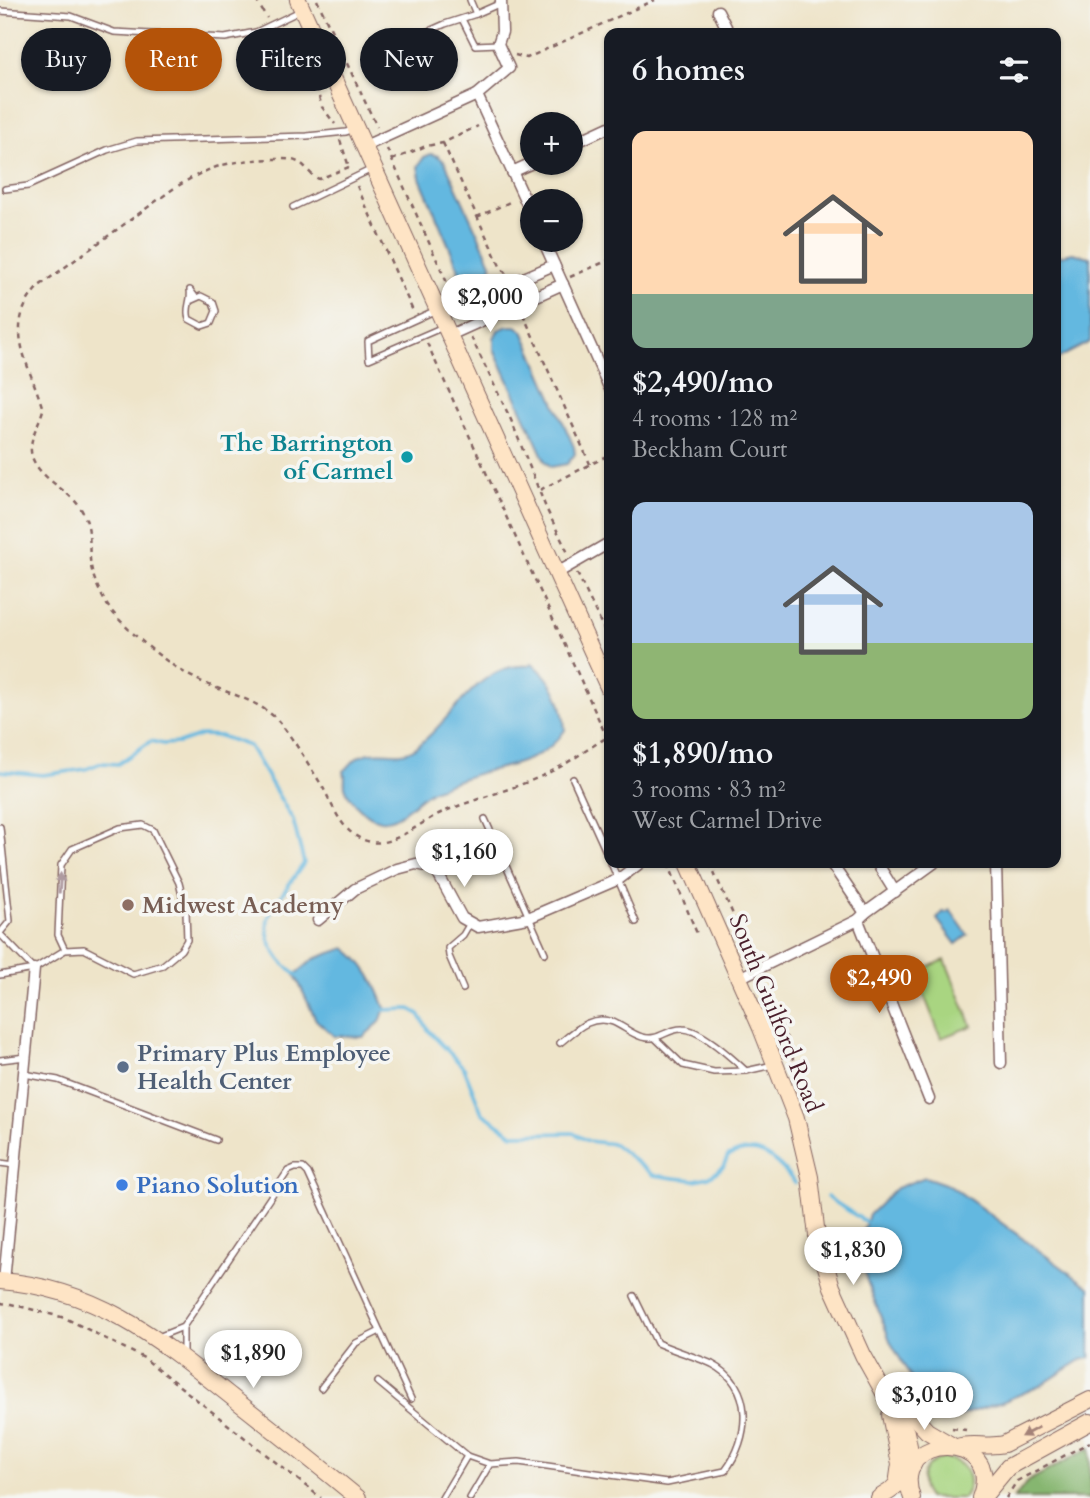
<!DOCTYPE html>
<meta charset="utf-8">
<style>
:root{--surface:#171b24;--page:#242831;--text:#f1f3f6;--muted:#9ea1a6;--accent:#b45309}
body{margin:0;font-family:Cardo,serif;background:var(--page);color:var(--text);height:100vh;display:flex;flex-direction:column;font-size:26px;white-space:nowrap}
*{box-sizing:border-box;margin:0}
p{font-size:23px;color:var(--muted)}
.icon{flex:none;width:38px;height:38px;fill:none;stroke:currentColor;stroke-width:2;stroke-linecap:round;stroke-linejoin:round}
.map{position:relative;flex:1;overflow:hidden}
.panel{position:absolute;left:604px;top:28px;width:457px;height:840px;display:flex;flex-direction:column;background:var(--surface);border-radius:14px;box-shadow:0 2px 5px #0004}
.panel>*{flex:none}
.top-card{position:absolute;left:21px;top:28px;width:478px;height:63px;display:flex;gap:14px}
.buttons{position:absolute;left:520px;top:112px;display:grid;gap:14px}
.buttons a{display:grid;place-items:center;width:63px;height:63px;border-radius:50%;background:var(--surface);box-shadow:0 2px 5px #0004;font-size:35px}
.price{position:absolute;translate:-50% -60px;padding:0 16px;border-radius:24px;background:#fff;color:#222;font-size:23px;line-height:46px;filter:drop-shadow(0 2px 4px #0008)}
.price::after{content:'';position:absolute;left:50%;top:42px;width:21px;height:16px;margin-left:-10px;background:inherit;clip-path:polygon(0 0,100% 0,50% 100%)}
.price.current{background:var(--accent);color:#fff}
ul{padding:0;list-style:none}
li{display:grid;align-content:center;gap:14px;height:371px;padding:0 28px}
li span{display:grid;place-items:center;height:217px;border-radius:14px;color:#555}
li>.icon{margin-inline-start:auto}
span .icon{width:126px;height:126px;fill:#fffc;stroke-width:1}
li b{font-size:30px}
h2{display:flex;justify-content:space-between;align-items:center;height:84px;padding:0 28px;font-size:30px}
.chip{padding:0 24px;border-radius:32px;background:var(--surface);box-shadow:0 2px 5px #0004;font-size:24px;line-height:63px}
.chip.current{background:var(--accent);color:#fff}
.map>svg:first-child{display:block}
.green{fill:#a9d581;stroke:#7a7a56;stroke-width:2}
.forest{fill:#86b66f;stroke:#686a4d;stroke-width:2}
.water{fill:#64b8e0;stroke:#576c86;stroke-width:2}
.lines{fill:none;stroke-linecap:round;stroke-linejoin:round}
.stream{stroke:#64b8e0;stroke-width:3.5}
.lane-casing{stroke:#836462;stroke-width:8}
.street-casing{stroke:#836462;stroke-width:13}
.secondary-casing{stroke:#836462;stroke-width:18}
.path{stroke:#836462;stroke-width:2.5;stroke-dasharray:5 5;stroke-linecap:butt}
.lane{stroke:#fff;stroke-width:5}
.street{stroke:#fff;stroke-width:10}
.secondary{stroke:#fee4c5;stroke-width:16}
.oneway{fill:#ae9aa0}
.oneway2{fill:#a48278}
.culture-dot{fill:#0f9aa8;stroke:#f6f6f2;stroke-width:2.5}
.education-dot{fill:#8d6e63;stroke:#f6f6f2;stroke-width:2.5}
.service-dot{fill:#5c6f8a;stroke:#f6f6f2;stroke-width:2.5}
.shop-dot{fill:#3f7fe0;stroke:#f6f6f2;stroke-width:2.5}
.labels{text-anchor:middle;stroke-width:7;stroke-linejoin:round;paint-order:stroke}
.culture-label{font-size:24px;font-weight:bold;fill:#0d838f;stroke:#f6f6f2;text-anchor:end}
.education-label{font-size:24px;font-weight:bold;fill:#785e54;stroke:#f6f6f2;text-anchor:start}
.street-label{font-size:24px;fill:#4a1f2b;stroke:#f6f6f2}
.service-label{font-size:24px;font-weight:bold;fill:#4e5e75;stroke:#f6f6f2;text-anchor:start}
.shop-label{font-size:24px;font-weight:bold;fill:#366cbe;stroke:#f6f6f2;text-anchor:start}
</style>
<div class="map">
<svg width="1090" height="1498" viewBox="0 0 1090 1498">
<rect width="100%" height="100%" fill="#f6f6f2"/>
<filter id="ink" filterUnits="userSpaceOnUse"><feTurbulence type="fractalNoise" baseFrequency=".0143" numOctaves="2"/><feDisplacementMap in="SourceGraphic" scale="14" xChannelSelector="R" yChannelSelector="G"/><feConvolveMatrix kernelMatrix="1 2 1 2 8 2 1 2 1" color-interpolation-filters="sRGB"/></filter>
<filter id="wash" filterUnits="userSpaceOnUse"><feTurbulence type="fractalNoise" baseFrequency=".00686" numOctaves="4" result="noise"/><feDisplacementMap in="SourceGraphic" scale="28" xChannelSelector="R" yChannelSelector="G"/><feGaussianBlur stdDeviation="1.57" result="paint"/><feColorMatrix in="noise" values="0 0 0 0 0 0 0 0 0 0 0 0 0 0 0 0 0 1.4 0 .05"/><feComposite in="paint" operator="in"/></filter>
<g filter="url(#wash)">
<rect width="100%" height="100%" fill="#eee4c9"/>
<!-- green -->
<g class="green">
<polygon points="945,960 972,1026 941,1038 915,972"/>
<path d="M944,1458c22,2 32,22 19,40h-35c-13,-17 -4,-36 16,-40z"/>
</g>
<!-- forest -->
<polygon class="forest" points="1090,1448 1090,1498 1014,1498 1028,1481"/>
<!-- water -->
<g class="water">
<path d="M431,154l7,2 7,6 46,101c2,16 -11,23 -25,21l-7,-11 -1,-6 -38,-89 -2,-12 6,-9z"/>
<polygon points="1072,253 1090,257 1090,342 1055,360 1055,257"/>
<polygon points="508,326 516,326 523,331 574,447 575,454 567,464 551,467 545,461 494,349 494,338 498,330"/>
<path d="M532,663c22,18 31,38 33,67 -17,26 -45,34 -73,40 -20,4 -39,12 -57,19 -18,7 -34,34 -55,31 -14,-3 -31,-20 -35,-33 -1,-6 1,-10 -1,-16 7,-5 9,-13 19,-16 18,-7 36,4 52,-7 37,-26 63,-87 114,-82z"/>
<polygon points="950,910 968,935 956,944 937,919 944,911 946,913"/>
<path d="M345,948c21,15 31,36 40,60l-5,14 -17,15 -29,-1 -18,-16 -21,-45 19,-16z"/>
<polygon points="925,1177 951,1186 1090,1288 1090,1358 1081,1360 1040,1386 1002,1402 950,1419 931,1412 891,1343 867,1281 859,1241 869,1215 896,1188"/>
</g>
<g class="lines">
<!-- stream -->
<g class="stream">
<path d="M0,771l43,4 43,-6 15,-6 17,1 33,-23 12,3 16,-1 23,-8 18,1 29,10 44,74 11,43c-7,11 -34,46 -36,56 -4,23 12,45 29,56"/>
<path d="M382,1010l28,-1 9,5 10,17 35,37 18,45 31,21 60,-1 15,8 26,3 39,31 21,3 21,2 14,-3 14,-10 5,-11c32,-14 47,3 67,27"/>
<polyline points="827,1197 866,1222"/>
</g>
</g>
</g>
<g filter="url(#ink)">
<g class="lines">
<!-- lane casing -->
<g class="lane-casing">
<g id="lane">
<polyline points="470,0 476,14 501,3"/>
<polyline points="0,11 71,16 114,32 225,38 256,32 300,11"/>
<polyline points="462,19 475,45 498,44"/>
<polyline points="389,49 445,24 476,14"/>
<polyline points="5,189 28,186 107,150 137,141 307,136 346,132 354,129"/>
<polyline points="293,207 372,169"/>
<path d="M192,300l9,-4 12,6 3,9 -5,12 -9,3 -13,-7c-4,-11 3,-18 1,-29l6,8"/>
<polyline points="434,311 368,341 369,359 443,327"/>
<polyline points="573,779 609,858"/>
<polyline points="485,819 545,953"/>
<polyline points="0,827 10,921 0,933"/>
<polyline points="611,863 636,922"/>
<polyline points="0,934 34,969"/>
<polyline points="0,975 34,969 65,950 84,949 133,974 163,965 181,950 187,940 186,911 179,883 153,830 143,825 120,828 72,849 61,865 58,935 65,950"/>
<polyline points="463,989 449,956 448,948 463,935 470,923"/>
<polyline points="656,1039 683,1065 714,1072 746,1071"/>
<path d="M560,1043c16,-13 31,-29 53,-21 10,4 18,12 29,15 17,5 25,-9 41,-8 18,0 50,30 63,42l27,-6"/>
<polyline points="0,1060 26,1057"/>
<polyline points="24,1074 58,1080 216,1140"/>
<polyline points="0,1163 15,1165"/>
<polyline points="158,1337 183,1327 288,1171 295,1168 303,1168 308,1173 411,1399"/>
<polyline points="183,1356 183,1327"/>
<polyline points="378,1382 467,1456 442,1498"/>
<polyline points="321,1388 356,1343 380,1331"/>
<polyline points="467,1456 490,1464"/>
<path d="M470,1498l20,-34 29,-2 148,21 58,-12c25,-33 30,-85 -13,-107 -18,-8 -37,-13 -55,-21l-23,-47"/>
</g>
</g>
<!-- street casing -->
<g class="street-casing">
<g id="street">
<polyline points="718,11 729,33"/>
<polyline points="477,95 532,215"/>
<polyline points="570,145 609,127"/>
<polyline points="365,146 477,95 509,68 498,44 502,32 501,0"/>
<polyline points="512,172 532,163"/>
<polyline points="543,240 609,387"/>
<polyline points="440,314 554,265"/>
<polyline points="450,335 563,284"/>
<polyline points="557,573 609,543"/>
<polyline points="831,863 865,913"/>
<polyline points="877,863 895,892"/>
<polyline points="996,863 1001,1063"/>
<polyline points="318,920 355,889 397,869 416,864 431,867 438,874 462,918 478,927 528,918 619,879 640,863"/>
<polyline points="858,920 929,1099"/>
<polyline points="739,978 858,920 865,913 934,863"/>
<polyline points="4,1281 34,969"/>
</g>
</g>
<!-- secondary casing -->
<g class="secondary-casing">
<g id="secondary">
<polyline points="298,0 609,689"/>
<polyline points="688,863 761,1028 796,1118 810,1177 817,1236 832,1287 863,1355 906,1432 913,1465"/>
<path d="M0,1281c98,7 160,59 233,117 42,33 84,66 125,100"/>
<polyline points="895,1396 927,1431 951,1445"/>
<polyline points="890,1415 900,1464 897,1485"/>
<path d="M957,1447c15,-5 31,1 47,-3l86,-44"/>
<polyline points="984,1496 1008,1467 1090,1422"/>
<polyline points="879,1498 890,1491 902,1479"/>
<path d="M912,1498c-24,-69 94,-67 68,0"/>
</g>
</g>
<!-- path -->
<g class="path">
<polyline points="256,0 267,18"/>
<polyline points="317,0 377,127"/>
<polyline points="275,33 286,56 314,80 322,107 335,124"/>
<polyline points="515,55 527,58 655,0"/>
<polyline points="340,140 349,167"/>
<polyline points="443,143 500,266 507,275"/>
<polyline points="387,149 453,296"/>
<polyline points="392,160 426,146 443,143 478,126"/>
<path d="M349,167l-30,12c-10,-4 -12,-13 -21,-17 -8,-4 -18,-3 -27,-3 -45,2 -61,7 -98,30l-134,97c-39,41 -8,80 4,124 -3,11 -10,22 -12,35 -3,30 37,42 50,64 13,22 6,36 10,57 2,13 11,32 19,43 18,23 59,57 86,70 27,14 63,19 84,44 15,18 28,41 41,61 13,22 20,52 50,58 23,5 52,-22 72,-30 36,-15 74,-23 109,-41 19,-9 36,-23 54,-33"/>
<polyline points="357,186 413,311"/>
<polyline points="477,217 512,201"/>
<polyline points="570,277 609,260"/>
<polyline points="523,314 590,464"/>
<polyline points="471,337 511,420 546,508 569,555"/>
<polyline points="427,343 609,742"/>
<polyline points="540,490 609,455"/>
<polyline points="577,573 609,640"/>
<polyline points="668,863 698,936"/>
<polyline points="710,863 753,959"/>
<polyline points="762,981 787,1039 802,1090"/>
<polyline points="0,1303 11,1304 65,1318 144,1358 321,1498"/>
<polyline points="952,1428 966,1430"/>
<polyline points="1006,1498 1017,1481 1090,1442"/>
</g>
<!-- lane -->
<use href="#lane" class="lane"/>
<!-- street -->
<use href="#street" class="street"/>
<!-- secondary -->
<use href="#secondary" class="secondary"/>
</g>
<!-- one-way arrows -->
<defs><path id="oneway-solid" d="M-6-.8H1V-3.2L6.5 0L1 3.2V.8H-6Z" transform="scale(1.75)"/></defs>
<use class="oneway" href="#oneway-solid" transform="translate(60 883) rotate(-86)"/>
<use class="oneway2" href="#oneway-solid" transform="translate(1030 1432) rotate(152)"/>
</g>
<!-- markers -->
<circle class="culture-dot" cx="407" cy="457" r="7"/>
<circle class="education-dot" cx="128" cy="905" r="7"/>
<circle class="service-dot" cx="123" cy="1067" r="7"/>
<circle class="shop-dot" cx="122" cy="1185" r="7"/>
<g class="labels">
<!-- culture labels -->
<g class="culture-label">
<text x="393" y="451">The Barrington<tspan x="393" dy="28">of Carmel</tspan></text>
</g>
<!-- education labels -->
<g class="education-label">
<text x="142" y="913">Midwest Academy</text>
</g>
<!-- street labels -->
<g class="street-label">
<text transform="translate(776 1013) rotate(68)" y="8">South Guilford Road</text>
</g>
<!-- service labels -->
<g class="service-label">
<text x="137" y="1061">Primary Plus Employee<tspan x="137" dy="28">Health Center</tspan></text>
</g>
<!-- shop labels -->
<g class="shop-label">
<text x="136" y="1193">Piano Solution</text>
</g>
</g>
</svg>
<div class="buttons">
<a>+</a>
<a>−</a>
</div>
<b class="price" style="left:490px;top:334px">$2,000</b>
<b class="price" style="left:464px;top:889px">$1,160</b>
<b class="price current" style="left:879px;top:1015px">$2,490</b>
<b class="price" style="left:853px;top:1287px">$1,830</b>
<b class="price" style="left:253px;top:1390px">$1,890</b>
<b class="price" style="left:924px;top:1432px">$3,010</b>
<div class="top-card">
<a class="chip">Buy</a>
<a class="chip current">Rent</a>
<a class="chip">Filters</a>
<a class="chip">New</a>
</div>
<section class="panel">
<h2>6 homes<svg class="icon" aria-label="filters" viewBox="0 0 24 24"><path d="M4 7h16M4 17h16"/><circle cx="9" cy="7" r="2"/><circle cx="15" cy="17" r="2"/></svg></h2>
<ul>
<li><span style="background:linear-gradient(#ffd9b3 75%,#7fa58c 0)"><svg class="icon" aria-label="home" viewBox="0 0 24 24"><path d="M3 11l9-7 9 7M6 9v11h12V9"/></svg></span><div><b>$2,490/mo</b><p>4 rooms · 128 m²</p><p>Beckham Court</p></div></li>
<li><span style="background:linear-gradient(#a9c7e8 65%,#8fb573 0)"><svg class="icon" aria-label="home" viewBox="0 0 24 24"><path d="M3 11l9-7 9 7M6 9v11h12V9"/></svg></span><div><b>$1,890/mo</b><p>3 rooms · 83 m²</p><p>West Carmel Drive</p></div></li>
</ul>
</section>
</div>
